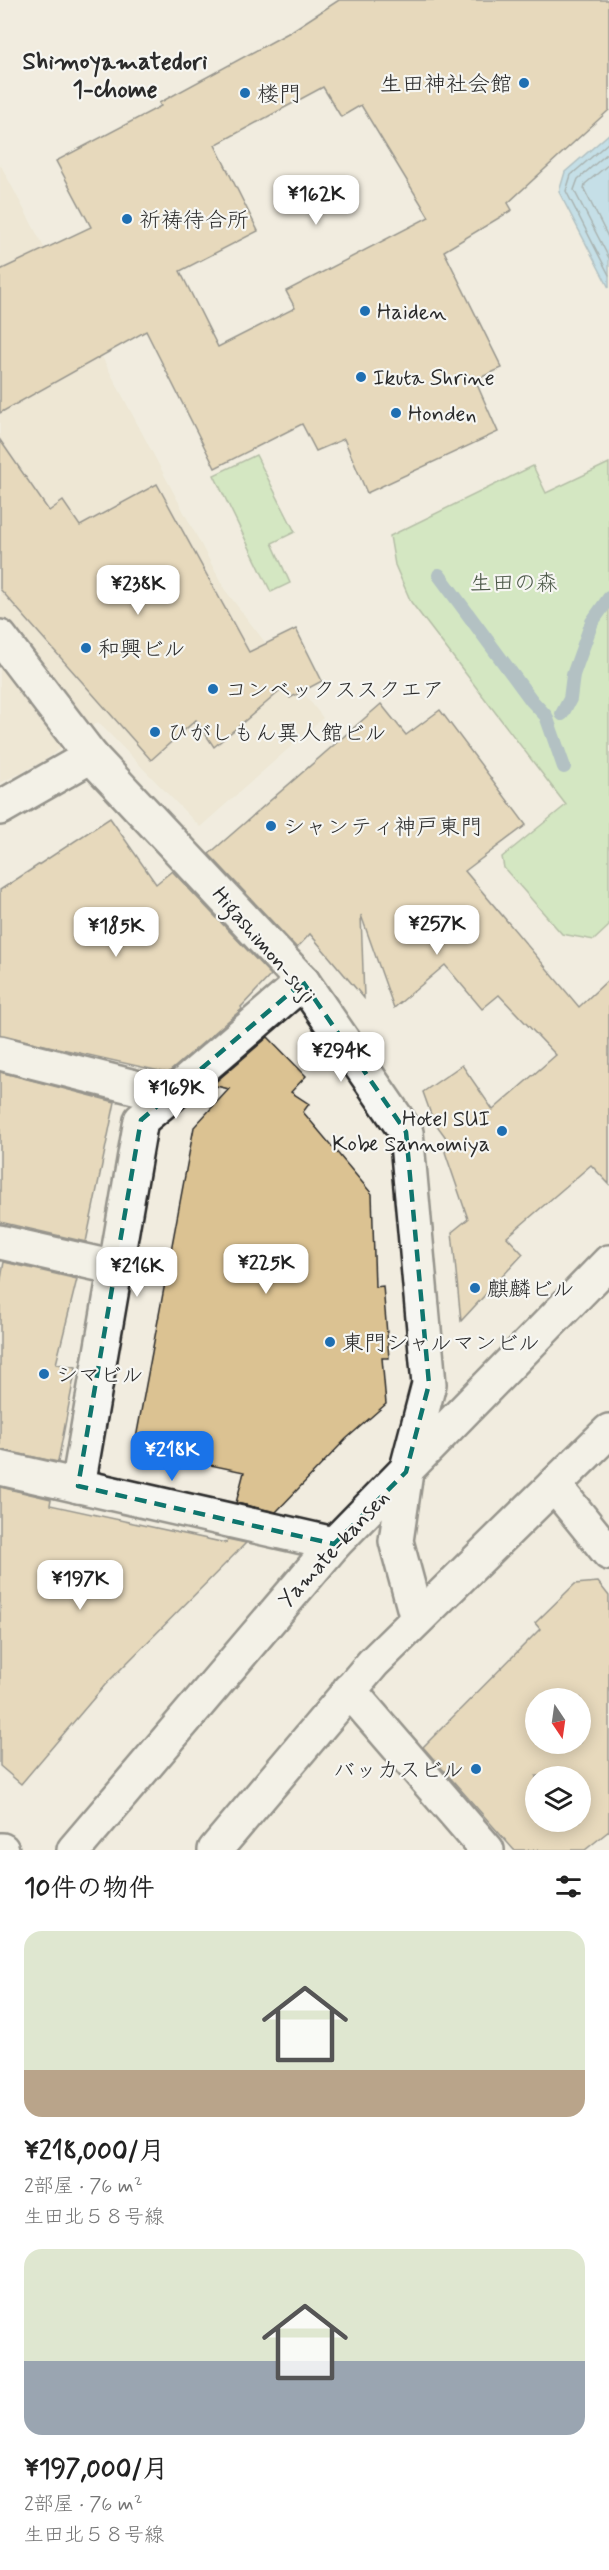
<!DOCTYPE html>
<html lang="ja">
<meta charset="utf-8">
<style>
:root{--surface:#fff;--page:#f6f6f6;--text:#222;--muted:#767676;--accent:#1a73e8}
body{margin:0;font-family:Mynerve,"Klee One",sans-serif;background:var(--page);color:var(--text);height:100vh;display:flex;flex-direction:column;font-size:22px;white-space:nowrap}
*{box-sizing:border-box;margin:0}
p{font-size:20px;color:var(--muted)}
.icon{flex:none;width:33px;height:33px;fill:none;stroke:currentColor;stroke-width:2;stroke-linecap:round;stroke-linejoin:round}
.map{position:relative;height:1850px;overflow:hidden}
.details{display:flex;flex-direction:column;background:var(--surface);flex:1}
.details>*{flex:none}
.needle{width:39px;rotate:167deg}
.buttons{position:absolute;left:525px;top:1688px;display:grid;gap:12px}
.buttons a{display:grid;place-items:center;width:66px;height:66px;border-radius:50%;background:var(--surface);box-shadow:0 3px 15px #0003;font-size:30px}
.price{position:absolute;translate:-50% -51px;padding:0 14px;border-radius:12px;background:#fff;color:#222;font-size:20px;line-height:39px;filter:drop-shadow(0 2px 3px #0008)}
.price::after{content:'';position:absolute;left:50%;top:36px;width:18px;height:14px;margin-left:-9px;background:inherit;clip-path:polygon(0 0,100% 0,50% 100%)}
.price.on{background:var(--accent);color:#fff}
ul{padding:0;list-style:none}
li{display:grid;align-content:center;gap:12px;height:318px;padding:0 24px}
li span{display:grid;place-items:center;height:186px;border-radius:18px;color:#555}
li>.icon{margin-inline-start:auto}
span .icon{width:108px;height:108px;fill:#fffc;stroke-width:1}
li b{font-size:26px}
h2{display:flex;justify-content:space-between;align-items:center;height:72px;padding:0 24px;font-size:26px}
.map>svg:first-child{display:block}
.built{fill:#eadfc8}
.green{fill:#b1e09f;stroke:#6e8665;stroke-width:1.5}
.water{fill:#90cff1;stroke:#688da2;stroke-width:1.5}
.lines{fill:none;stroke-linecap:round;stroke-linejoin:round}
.shore{stroke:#536d7a;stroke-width:1.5}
.stream{stroke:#688da2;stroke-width:14}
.building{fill:#dbc292;stroke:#2b2b2b;stroke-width:1.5;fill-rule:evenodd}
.minor-casing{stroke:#2b2b2b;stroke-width:38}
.primary-casing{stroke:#2b2b2b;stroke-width:38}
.minor{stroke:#f6f6f2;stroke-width:33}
.primary{stroke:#f6f6f2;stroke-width:33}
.marked{fill:none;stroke:#0f766e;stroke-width:4.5;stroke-dasharray:12 8;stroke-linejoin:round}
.poi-dot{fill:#1f6fb2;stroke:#f6f6f2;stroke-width:2}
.labels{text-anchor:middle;stroke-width:4.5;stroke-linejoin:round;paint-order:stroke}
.poi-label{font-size:22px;fill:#2b2b2b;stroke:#f6f6f2;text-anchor:start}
.park-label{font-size:22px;fill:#4c5848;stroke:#f6f6f2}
.street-label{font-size:22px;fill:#2b2b2b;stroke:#f6f6f2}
.neighbourhood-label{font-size:24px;font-weight:bold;fill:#2b2b2b;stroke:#f6f6f2}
</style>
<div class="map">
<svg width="609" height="1850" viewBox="0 0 609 1850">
<rect width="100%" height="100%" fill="#f1ecdf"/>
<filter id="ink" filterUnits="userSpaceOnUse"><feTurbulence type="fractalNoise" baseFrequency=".0167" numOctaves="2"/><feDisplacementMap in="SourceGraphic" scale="12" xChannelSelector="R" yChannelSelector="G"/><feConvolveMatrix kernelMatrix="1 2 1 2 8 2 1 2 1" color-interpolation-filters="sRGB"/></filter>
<g filter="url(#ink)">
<!-- built -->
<polygon class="built" points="0,164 225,590 323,718 200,827 98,722 42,762 0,783"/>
<!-- green -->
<g class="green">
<polygon points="256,455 295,532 272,543 290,583 271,592 214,475"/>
<polygon points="609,463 609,926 594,940 562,934 504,868 502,857 566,805 411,602 395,565 390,536 533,466 546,493"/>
</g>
<!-- water -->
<polygon class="water" points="609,134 609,288 559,192 565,172"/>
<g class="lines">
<!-- shore -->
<g class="shore">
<polyline points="609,142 571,175 566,191 609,275"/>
<polyline points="609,152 578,179 574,190 609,258"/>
<polyline points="609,164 585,184 584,189 609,239"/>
</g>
<!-- stream -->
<g class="stream">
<polyline points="439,575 532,701 546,716 564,767"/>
<polyline points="562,714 570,699 573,675 592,622 609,598"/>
</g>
</g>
<!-- building -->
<g class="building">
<path d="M339,0h270v110l-101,93 4,7 -68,41 58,117 -27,12 23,52 -131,61 -23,-54 -28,12 -14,-27 -87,44 -69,-137 -146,82v-143l91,-43 -35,-66 105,-55 -2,-3 131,-71zM323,87l18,30 20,-12 68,112 -143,74 9,17 -77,39 -38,-76 78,-40 -43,-86z"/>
<polygon points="0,440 49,511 63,501 80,526 157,484 249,652 296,629 322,681 290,698 285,687 214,747 196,720 151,760 0,589"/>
<polygon points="381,704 406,735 440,710 526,825 465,871 579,1007 609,979 609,1184 591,1165 507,1237 523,1254 461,1321 452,1232 468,1219 445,1152 452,1146 433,1120 423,1092 462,1065 493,1110 556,1055 499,995 482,1009 445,965 394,1008 361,915 364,998 310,934 297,948 209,854"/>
<polygon points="110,818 156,884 172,871 271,975 241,1007 242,1009 168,1073 0,1035 0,890"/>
<polygon points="268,1037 306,1076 291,1092 309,1104 303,1112 372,1194 375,1287 383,1286 389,1358 382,1358 386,1404 346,1439 276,1512 236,1503 244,1472 134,1449 194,1127 229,1089 212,1085"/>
<polygon points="0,1072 115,1102 86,1242 0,1222"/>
<polygon points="4,1262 77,1279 56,1364 76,1367 58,1462 0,1450 0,1284"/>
<polygon points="0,1487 51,1499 50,1505 226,1543 227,1539 246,1543 105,1685 21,1784 0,1766"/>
<path d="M598,1582l11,14v235l-24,19h-71l-91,-103 117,-118 -5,-6 40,-39zM536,1698h44v45h-44zM536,1776h44v45h-44z"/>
</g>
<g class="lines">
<!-- minor casing -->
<g class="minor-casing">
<g id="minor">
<polyline points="0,637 91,756 303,982 406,1132 429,1384 406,1472 396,1541 417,1619"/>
<polyline points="0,808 91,756"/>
<polyline points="0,1053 170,1096 303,982"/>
<polyline points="0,1242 116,1268"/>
<polyline points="0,1468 334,1544"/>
<polyline points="554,1485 609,1553"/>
<polyline points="78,1486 141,1120 170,1096"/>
<polyline points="349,1690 487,1850"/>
<polyline points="0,1850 2,1850"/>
</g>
</g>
<!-- primary casing -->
<g class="primary-casing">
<g id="primary">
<polyline points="74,1850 334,1544 609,1262"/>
<polyline points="215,1850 373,1663 609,1431"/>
</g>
</g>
<!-- minor -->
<use href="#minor" class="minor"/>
<!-- primary -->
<use href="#primary" class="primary"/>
</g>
</g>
<!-- marked area -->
<path d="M0 0H609V1850H0ZM303,982l103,150 23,252 -23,88 -72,72 -256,-58 63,-366z" fill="#f1ecdf" fill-opacity=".55" fill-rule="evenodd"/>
<path class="marked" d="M303,982l103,150 23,252 -23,88 -72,72 -256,-58 63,-366z"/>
<!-- markers -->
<g class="poi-dot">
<circle cx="524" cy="83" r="6"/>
<circle cx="245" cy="93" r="6"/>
<circle cx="127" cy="219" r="6"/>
<circle cx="365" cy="311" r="6"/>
<circle cx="361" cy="377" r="6"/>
<circle cx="396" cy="413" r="6"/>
<circle cx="86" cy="648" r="6"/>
<circle cx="213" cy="689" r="6"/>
<circle cx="155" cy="732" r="6"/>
<circle cx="271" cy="826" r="6"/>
<circle cx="502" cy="1131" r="6"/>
<circle cx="475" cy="1288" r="6"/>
<circle cx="330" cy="1342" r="6"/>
<circle cx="44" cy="1374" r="6"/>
<circle cx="476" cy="1769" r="6"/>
</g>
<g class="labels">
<!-- poi labels -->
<g class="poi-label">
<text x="512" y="91" text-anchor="end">生田神社会館</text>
<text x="257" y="101">楼門</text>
<text x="139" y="227">祈祷待合所</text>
<text x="377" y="319">Haiden</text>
<text x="373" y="385">Ikuta Shrine</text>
<text x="408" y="421">Honden</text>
<text x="98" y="656">和興ビル</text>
<text x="225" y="697">コンベックススクエア</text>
<text x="167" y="740">ひがしもん異人館ビル</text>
<text x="283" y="834">シャンティ神戸東門</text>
<text x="490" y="1126" text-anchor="end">Hotel SUI<tspan x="490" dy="25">Kobe Sannomiya</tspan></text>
<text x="487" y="1296">麒麟ビル</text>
<text x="342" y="1350">東門シャルマンビル</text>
<text x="56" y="1382">シマビル</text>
<text x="464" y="1777" text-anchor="end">バッカスビル</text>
</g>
<!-- park labels -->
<g class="park-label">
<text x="514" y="590">生田の森</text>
</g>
<!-- street labels -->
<g class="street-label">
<text transform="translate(265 944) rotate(49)" y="8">Higashimon-suji</text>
<text transform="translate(333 1548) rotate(-47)" y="8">Yamate-kansen</text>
</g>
<!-- neighbourhood labels -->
<g class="neighbourhood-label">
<text x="115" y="69">Shimoyamatedori<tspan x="115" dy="28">1-chome</tspan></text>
</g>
</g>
</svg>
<div class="buttons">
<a><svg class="needle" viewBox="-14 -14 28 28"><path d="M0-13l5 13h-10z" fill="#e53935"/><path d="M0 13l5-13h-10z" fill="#767676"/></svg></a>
<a><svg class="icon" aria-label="layers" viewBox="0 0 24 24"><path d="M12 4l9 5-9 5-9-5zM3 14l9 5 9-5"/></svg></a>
</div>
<b class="price" style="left:316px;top:226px">¥162K</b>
<b class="price" style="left:138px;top:616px">¥238K</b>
<b class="price" style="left:437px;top:956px">¥257K</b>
<b class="price" style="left:116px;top:958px">¥185K</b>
<b class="price" style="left:341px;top:1083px">¥294K</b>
<b class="price" style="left:176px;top:1120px">¥169K</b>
<b class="price" style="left:266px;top:1295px">¥225K</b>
<b class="price" style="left:137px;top:1298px">¥216K</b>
<b class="price on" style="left:172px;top:1482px">¥218K</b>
<b class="price" style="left:80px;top:1611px">¥197K</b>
</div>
<section class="details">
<h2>10件の物件<svg class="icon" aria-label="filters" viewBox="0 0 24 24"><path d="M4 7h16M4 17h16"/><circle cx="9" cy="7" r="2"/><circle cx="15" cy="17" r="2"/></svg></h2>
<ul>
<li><span style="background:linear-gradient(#dfe7d0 75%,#b9a48a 0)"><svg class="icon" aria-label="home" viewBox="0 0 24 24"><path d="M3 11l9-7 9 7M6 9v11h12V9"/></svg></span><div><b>¥218,000/月</b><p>2部屋 · 76 m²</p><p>生田北５８号線</p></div></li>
<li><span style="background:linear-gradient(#dfe7d0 60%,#9aa5b1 0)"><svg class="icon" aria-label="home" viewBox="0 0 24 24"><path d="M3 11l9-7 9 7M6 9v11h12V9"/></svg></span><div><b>¥197,000/月</b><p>2部屋 · 76 m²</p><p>生田北５８号線</p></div></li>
</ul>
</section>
